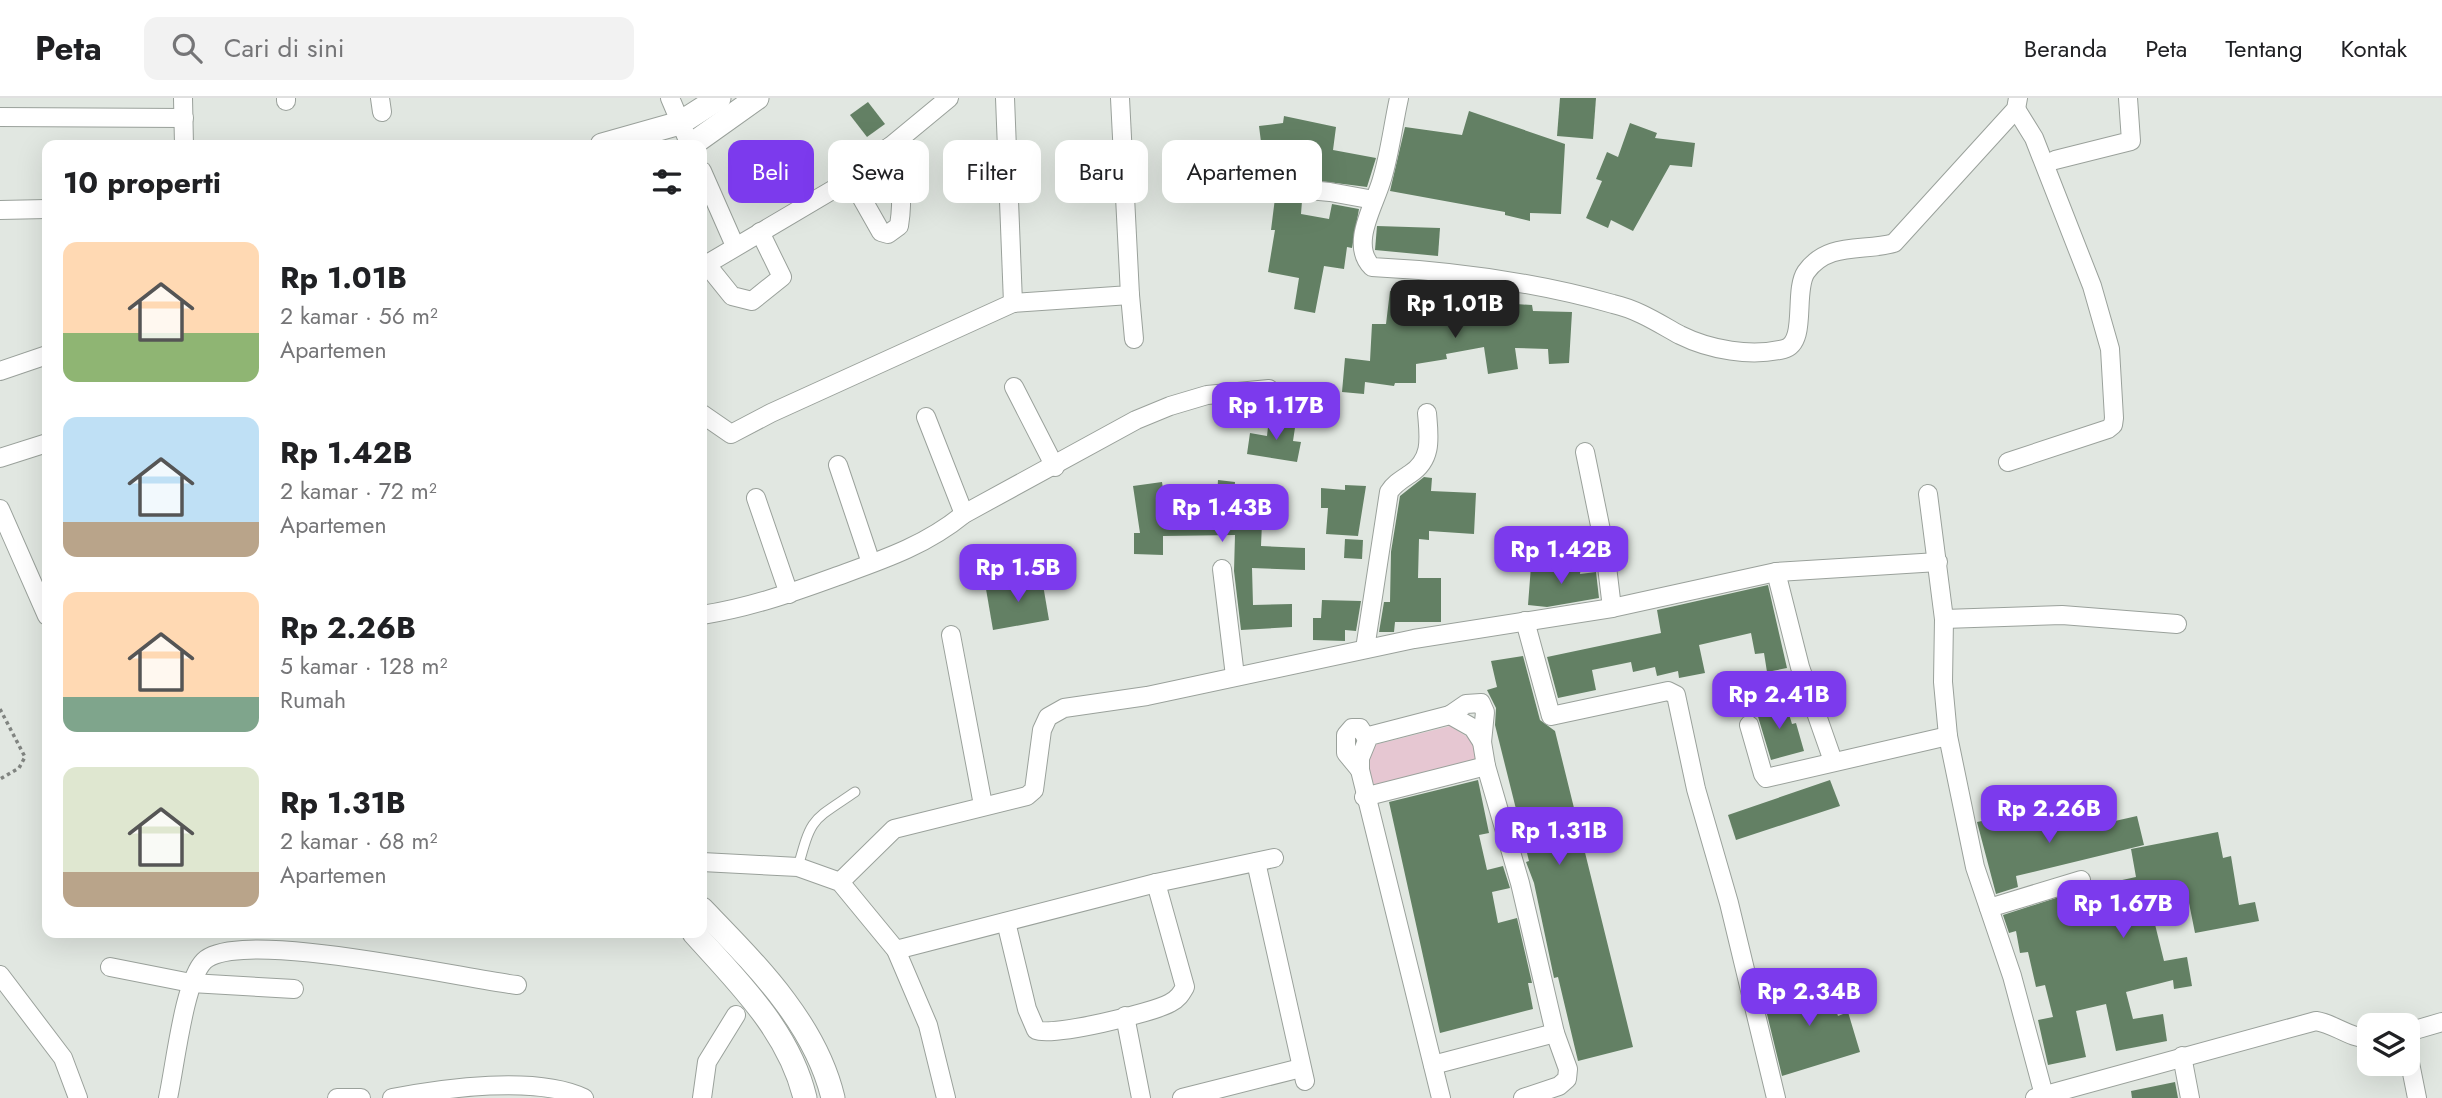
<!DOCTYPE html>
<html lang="id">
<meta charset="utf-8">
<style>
:root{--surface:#fff;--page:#f2f2f2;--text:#202124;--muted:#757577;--line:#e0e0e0;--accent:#7c3aed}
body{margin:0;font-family:Jost,sans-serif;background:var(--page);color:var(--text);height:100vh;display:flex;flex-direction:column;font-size:26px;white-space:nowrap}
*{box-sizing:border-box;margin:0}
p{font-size:23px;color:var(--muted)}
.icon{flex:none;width:38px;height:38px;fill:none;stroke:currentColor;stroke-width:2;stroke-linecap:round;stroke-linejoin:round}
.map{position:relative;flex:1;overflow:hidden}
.details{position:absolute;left:42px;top:42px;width:665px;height:798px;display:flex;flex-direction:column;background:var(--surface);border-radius:14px;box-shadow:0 7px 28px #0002}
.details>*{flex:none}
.banner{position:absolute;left:728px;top:42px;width:665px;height:63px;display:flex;gap:14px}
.controls{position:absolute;left:2357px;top:915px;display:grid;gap:14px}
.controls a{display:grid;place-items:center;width:63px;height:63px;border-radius:14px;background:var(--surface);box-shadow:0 7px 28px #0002;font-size:35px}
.price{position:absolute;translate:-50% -60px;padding:0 16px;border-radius:14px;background:var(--accent);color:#fff;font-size:23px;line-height:46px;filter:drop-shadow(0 2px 4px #0008)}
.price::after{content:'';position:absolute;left:50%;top:42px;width:21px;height:16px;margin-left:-10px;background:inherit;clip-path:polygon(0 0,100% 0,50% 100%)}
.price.on{background:#222;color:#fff}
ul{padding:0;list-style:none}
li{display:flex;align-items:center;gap:21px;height:175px;padding:0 21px}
li span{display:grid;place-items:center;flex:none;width:196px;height:140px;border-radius:14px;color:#555}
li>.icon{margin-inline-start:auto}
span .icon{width:84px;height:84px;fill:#fffc;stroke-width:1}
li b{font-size:30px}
h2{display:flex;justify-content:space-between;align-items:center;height:84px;padding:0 21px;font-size:30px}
.chip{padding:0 24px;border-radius:14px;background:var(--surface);box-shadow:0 7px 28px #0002;font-size:24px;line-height:63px}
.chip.on{background:var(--accent);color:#fff}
header{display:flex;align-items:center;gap:42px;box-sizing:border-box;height:98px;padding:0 35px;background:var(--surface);border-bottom:2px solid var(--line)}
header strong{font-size:33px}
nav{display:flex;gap:38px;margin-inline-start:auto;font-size:24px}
.search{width:490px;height:63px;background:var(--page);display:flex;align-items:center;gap:18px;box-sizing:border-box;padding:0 24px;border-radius:14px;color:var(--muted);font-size:26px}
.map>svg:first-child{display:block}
.green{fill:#e6c7d2}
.building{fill:#638064}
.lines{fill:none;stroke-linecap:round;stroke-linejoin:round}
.service-casing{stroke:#9aa19b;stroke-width:11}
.minor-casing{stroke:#9aa19b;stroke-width:20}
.tertiary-casing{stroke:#9aa19b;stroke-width:25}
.path{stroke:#808480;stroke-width:3.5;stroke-dasharray:3.5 3.5;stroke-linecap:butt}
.service{stroke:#fff;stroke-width:9}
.minor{stroke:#fff;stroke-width:18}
.tertiary{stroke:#fff;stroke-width:23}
</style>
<header>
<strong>Peta</strong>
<div class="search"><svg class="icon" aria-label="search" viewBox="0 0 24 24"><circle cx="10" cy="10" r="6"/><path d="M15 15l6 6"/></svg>Cari di sini</div>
<nav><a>Beranda</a><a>Peta</a><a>Tentang</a><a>Kontak</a></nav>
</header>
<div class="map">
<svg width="2442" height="1000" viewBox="0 0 2442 1000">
<rect width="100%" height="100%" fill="#e1e7e1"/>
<!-- green -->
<polygon class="green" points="1450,628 1474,643 1477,661 1474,664 1376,689 1362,667 1370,648"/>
<!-- building -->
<g class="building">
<polygon points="1560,0 1596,0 1593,41 1557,38"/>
<polygon points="868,4 885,26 867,39 850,17"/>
<polygon points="1469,13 1565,46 1561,116 1530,115 1530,123 1505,117 1505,114 1390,93 1405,29 1462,37"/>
<polygon points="1284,18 1336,29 1333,52 1376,60 1367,89 1273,77 1277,42 1261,44 1259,28 1283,25"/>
<polygon points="1630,25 1657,35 1655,40 1695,45 1692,69 1670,67 1633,133 1611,122 1608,130 1586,120 1602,83 1596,81 1607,54 1618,59"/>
<polygon points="1275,100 1302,103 1301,116 1329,121 1332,106 1359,111 1352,150 1347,149 1344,171 1324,168 1315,215 1294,211 1299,180 1268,174 1275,132 1271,132"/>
<polygon points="1377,128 1440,130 1438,158 1375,152"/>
<polygon points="1390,193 1416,196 1413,222 1516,206 1532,207 1533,213 1572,214 1569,265 1549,266 1548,251 1515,250 1518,271 1488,276 1484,249 1446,256 1447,261 1416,266 1416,285 1395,285 1394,288 1365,284 1364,296 1342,294 1345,260 1370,263 1372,226 1386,226"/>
<polygon points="1269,320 1296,323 1293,343 1301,344 1297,364 1247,356 1250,335 1267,338"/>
<polygon points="1424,379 1432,380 1431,393 1476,395 1474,436 1429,433 1429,442 1419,441 1418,480 1441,480 1441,524 1395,524 1394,534 1379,534 1384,504 1390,504 1391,454 1400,398"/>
<polygon points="1218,382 1235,384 1234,400 1263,402 1261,448 1305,450 1305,472 1252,470 1253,507 1292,506 1292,529 1241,532 1234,473 1235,437 1163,438 1163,457 1134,456 1134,435 1140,435 1133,388 1162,384 1167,416 1216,415"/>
<polygon points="1345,387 1366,388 1358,438 1326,436 1328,410 1321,410 1321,390 1345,392"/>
<polygon points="1345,441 1363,442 1362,461 1344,460"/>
<polygon points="1531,468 1581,469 1580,476 1596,474 1599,500 1547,509 1528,507"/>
<polygon points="1042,481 1049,522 993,532 986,491"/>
<polygon points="1768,487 1787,570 1767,574 1764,555 1755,556 1751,535 1699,547 1705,575 1679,580 1678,573 1657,578 1655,569 1633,574 1631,564 1592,572 1596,592 1558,600 1547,559 1661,535 1657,512"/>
<polygon points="1322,502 1361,503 1356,533 1345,532 1345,543 1313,542 1313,520 1321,520"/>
<polygon points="1523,558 1540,622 1555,633 1633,949 1578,963 1558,879 1554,880 1534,785 1526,764 1529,763 1495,627 1496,610 1487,592 1497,589 1491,563"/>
<polygon points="1731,576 1738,610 1722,613 1715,579"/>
<polygon points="1785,603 1792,626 1796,625 1804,653 1771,662 1756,612"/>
<polygon points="1478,682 1489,735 1479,737 1487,772 1503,768 1510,790 1492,794 1498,825 1517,820 1532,885 1528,885 1533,911 1440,935 1389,704"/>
<polygon points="1830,682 1840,708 1736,742 1728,717"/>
<polygon points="2006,718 2007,724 2030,720 2031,727 2058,722 2059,730 2092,724 2093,728 2137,718 2144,747 2016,778 2018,789 1996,796 1977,724"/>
<polygon points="2218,734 2223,760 2231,758 2239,807 2255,804 2259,823 2195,835 2187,795 2149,802 2164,863 2187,859 2192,888 2174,891 2173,882 2126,894 2133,921 2163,916 2167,943 2116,953 2106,906 2076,913 2086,959 2048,967 2038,922 2053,919 2045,887 2036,889 2028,854 2020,855 2016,833 2009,835 2003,817 2090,789 2136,779 2131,751"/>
<polygon points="1824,878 1838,918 1848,914 1860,954 1782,978 1765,908 1783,902 1780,893"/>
<polygon points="2175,984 2178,1000 2132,1000 2131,993"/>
</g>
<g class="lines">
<!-- service casing -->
<g class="service-casing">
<path id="service" d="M798,769c14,-51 13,-45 57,-75"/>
</g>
<!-- minor casing -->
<g class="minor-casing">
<g id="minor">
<polyline points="183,0 184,47"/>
<polyline points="286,0 286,3"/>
<polyline points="380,0 382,14"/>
<polyline points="670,0 690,47"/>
<polyline points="1005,0 1013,205"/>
<path d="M1399,0c-6,27 -9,55 -17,81 -7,26 -33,65 -10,88 81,4 163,15 241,37 26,6 45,19 67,31 30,15 71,22 104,14 24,-6 9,-58 22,-77 22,-31 58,-20 88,-29l122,-134 2,-11"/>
<polyline points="0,19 184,20"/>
<polyline points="2055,62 2131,43 2128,0"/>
<polyline points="702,73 735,148"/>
<path d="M851,81l30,53 7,2 11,-8c5,-31 1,-50 -10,-79"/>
<polyline points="1255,87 1330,94 1374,102"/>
<polyline points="0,112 47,111"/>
<polyline points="707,167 732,198 752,203 782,179 760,134"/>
<polyline points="702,169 851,81 949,0"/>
<polyline points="1130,197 1134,241"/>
<polyline points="0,273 47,257"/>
<polyline points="1014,289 1055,369"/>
<polyline points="702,316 731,336 771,315 1013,205 1130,197 1120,0"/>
<polyline points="926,319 964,416"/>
<polyline points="1585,354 1605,452 1612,510"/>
<polyline points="0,360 47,345"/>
<polyline points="2008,364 2108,331 2113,327 2114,320 2110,251 2092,188 2034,40 2016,11"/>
<polyline points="838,367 871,465"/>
<polyline points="1928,396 1944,521 1943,584 1948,638 1975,769 2012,878 2044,997"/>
<polyline points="756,400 789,496"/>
<polyline points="0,411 47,518"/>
<polyline points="1222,471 1235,578"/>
<polyline points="1776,474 1800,569 1833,663"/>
<path d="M702,517c46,-7 89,-22 133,-38 47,-17 90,-31 129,-63l172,-94 34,-14 37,-11 62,-6"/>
<polyline points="1944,521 2062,517 2177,526"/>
<polyline points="1525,523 1551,618 1668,593 1676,597 1696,691 1729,805 1776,1000"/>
<polyline points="951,537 983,707"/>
<path d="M1365,551l24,-157c5,-8 12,-12 21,-18 23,-15 19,-37 17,-61"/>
<polyline points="1450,617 1466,606 1481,605 1485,614 1482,644"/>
<polyline points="1749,627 1763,676 1766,680 1948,638"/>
<polyline points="1360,672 1346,655 1346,637 1352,630 1360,630 1367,641"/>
<polyline points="1364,699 1486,668"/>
<polyline points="702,764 798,769 840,784 896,852 928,927 946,1000"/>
<polyline points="1256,764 1305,983"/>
<polyline points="840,784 894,731 1027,698 1034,692 1042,632 1048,619 1064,610 1147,598 1414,541 1612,510 1776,474 1938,464"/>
<polyline points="1989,810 2081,782"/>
<path d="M1006,824l21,87 9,21c17,7 116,-17 134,-27 8,-4 11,-9 15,-16l-29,-104"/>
<polyline points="896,852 1156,785 1274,760"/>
<polyline points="110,869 191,885 294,891"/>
<polyline points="0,877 63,960 78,1000"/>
<polyline points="1125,918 1141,1000"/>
<polyline points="2408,934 2442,924"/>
<polyline points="2408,955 2417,1000"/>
<polyline points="2182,958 2190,1000"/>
<polyline points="1433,967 1555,935"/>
<path d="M168,1000c7,-31 16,-117 36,-137 34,-34 261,18 313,24"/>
<polyline points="337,1000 361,1000"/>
<path d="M392,1000c52,-10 144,-23 192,0"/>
<polyline points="702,1000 707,964 736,917"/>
<polyline points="1182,1000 1301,970"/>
<polyline points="1441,1000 1360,672 1360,660 1369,638 1450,617 1473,630 1482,644 1486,668 1520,785 1555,935 1568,971 1567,981 1559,988 1523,1000"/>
<path d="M2035,1000l281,-77c19,3 33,17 54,18"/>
</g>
</g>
<!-- tertiary casing -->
<g class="tertiary-casing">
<g id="tertiary">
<polyline points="602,47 680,25 719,0"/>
<polyline points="691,47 757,0"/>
<path d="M702,811c52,54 113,113 131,189"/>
<path d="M694,835c44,49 95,98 111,165"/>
</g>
</g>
<!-- path -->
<polyline class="path" points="0,611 25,659 19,670 0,681"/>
<!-- service -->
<use href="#service" class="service"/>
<!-- minor -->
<use href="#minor" class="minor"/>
<!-- tertiary -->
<use href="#tertiary" class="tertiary"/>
</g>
</svg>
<div class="controls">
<a><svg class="icon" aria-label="layers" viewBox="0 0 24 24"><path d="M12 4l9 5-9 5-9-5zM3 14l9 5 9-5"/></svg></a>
</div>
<b class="price on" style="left:1455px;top:242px">Rp 1.01B</b>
<b class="price" style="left:1276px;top:344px">Rp 1.17B</b>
<b class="price" style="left:1222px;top:446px">Rp 1.43B</b>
<b class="price" style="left:1561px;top:488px">Rp 1.42B</b>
<b class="price" style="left:1018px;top:506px">Rp 1.5B</b>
<b class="price" style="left:1779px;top:633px">Rp 2.41B</b>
<b class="price" style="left:2049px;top:747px">Rp 2.26B</b>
<b class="price" style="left:1559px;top:769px">Rp 1.31B</b>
<b class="price" style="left:2123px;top:842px">Rp 1.67B</b>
<b class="price" style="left:1809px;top:930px">Rp 2.34B</b>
<div class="banner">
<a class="chip on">Beli</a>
<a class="chip">Sewa</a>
<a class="chip">Filter</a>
<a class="chip">Baru</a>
<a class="chip">Apartemen</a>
</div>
<section class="details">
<h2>10 properti<svg class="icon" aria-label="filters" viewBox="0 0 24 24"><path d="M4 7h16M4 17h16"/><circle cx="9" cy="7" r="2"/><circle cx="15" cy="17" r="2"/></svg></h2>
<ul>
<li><span style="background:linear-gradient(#ffd9b3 65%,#8fb573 0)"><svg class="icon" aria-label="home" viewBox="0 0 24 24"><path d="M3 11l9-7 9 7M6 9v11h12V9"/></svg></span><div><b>Rp 1.01B</b><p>2 kamar · 56 m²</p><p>Apartemen</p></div></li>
<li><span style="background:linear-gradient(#bfe0f5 75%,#b9a48a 0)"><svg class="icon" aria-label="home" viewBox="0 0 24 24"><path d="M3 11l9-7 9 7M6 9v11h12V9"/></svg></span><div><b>Rp 1.42B</b><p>2 kamar · 72 m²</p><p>Apartemen</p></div></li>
<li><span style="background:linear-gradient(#ffd9b3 75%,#7fa58c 0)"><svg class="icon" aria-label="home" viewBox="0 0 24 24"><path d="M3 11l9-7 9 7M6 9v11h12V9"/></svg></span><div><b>Rp 2.26B</b><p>5 kamar · 128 m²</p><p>Rumah</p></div></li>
<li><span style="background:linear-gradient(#dfe7d0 75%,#b9a48a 0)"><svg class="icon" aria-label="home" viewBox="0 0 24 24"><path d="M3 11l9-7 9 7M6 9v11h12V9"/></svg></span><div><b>Rp 1.31B</b><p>2 kamar · 68 m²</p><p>Apartemen</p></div></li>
</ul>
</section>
</div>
